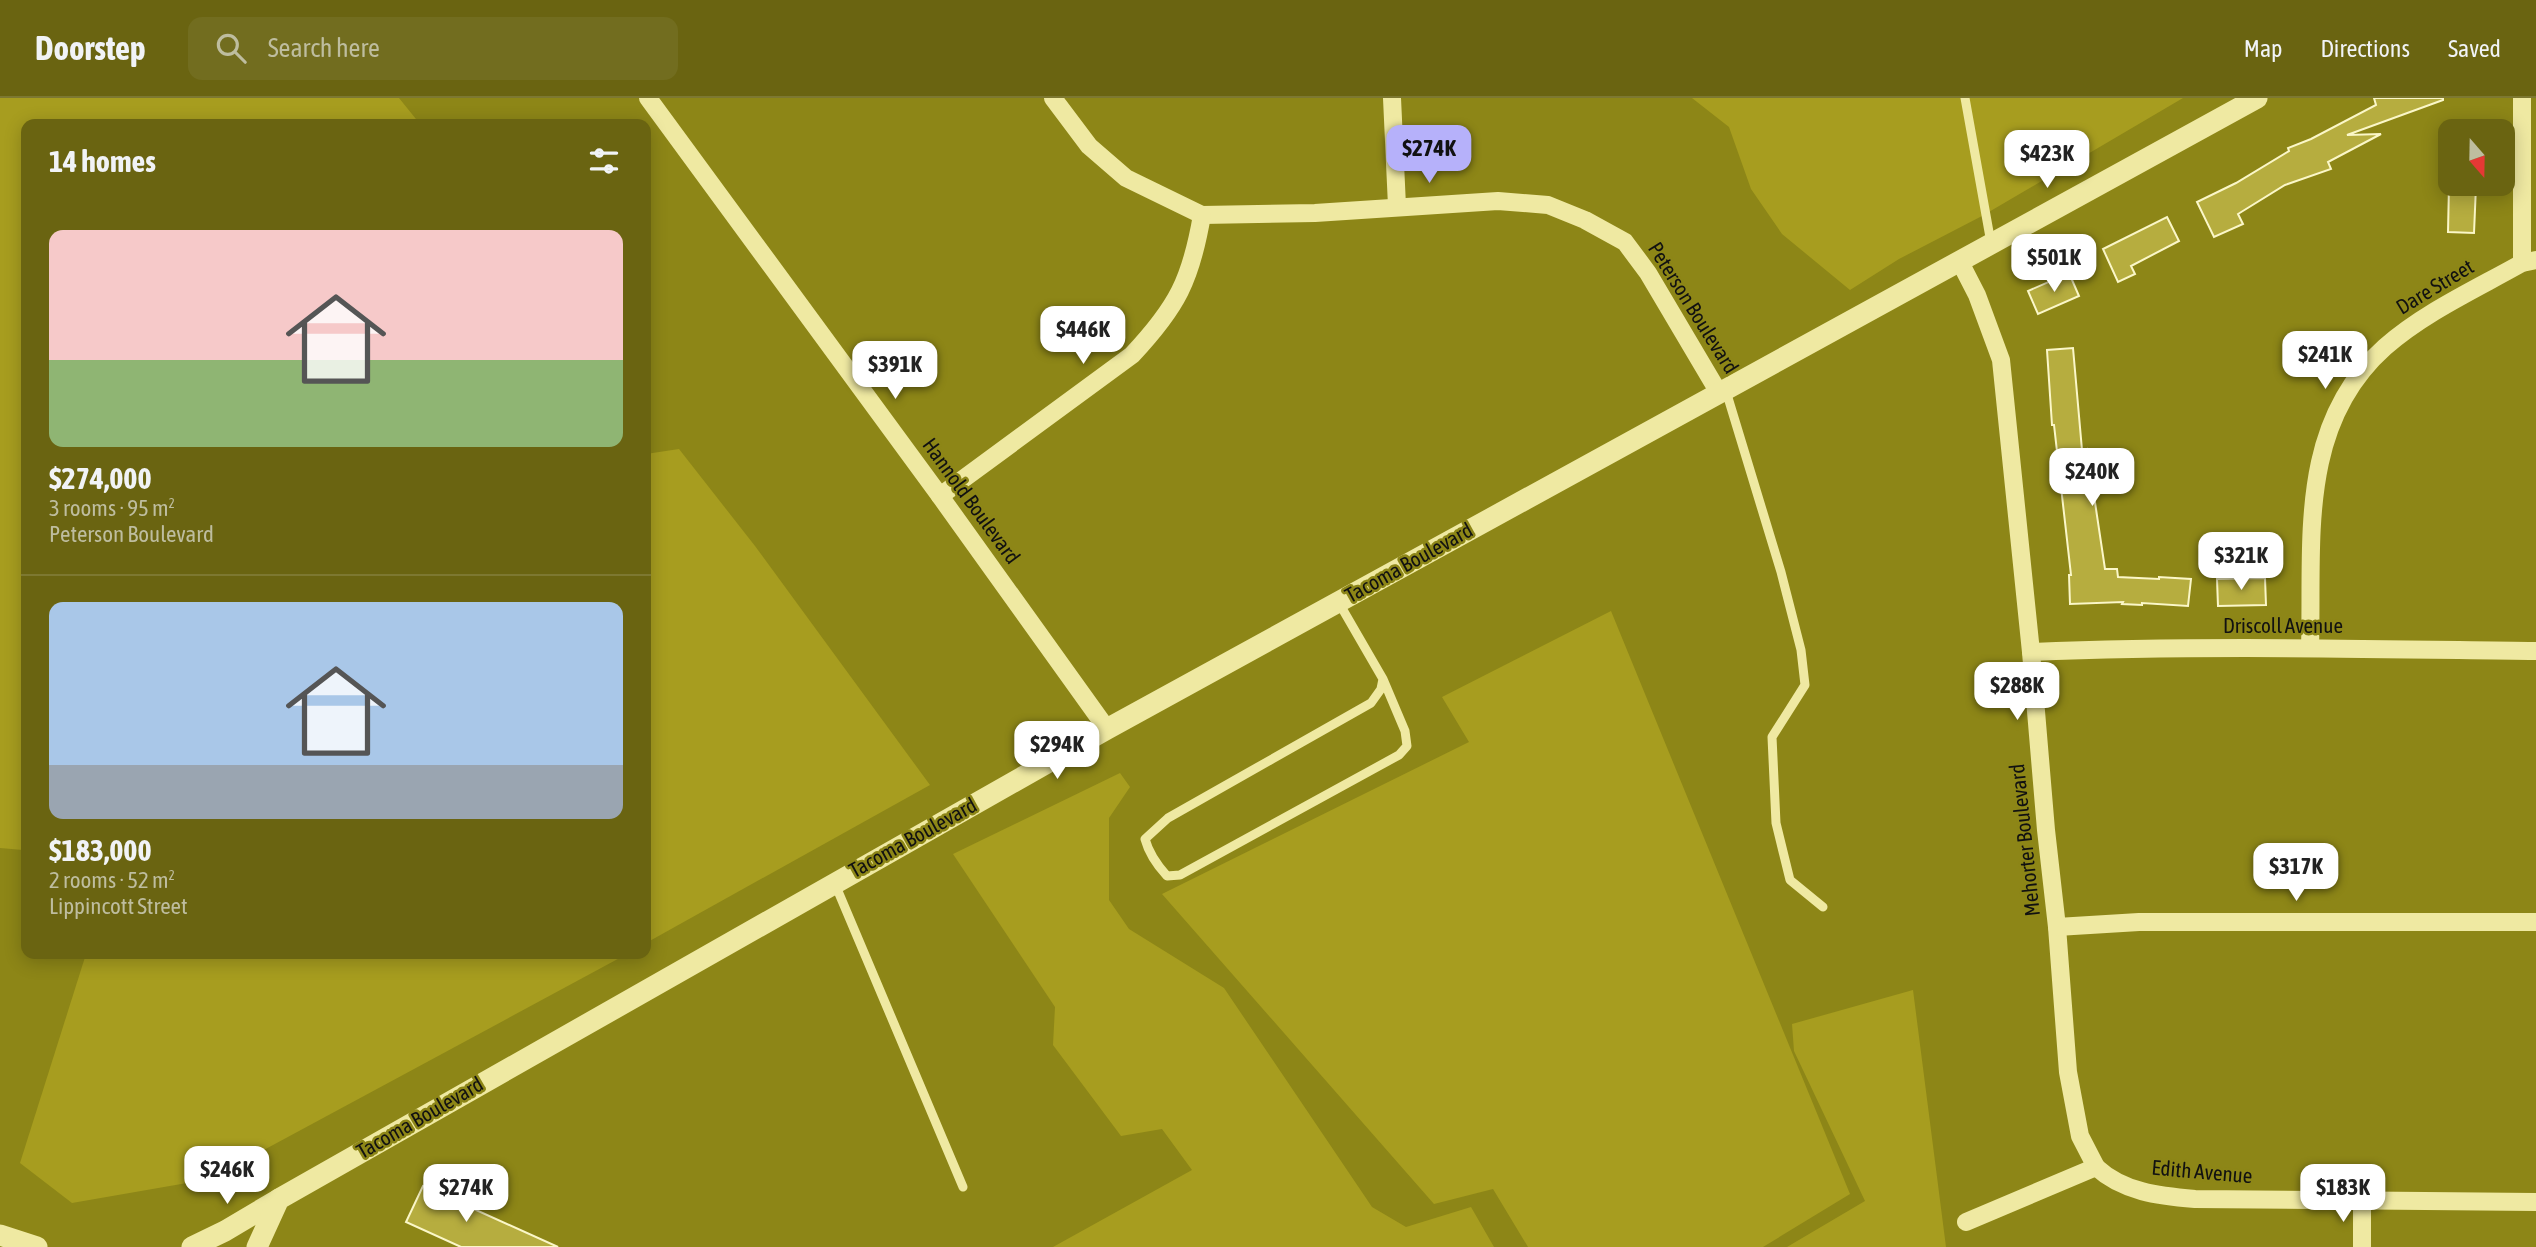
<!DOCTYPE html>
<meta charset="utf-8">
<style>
:root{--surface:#6a6411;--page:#726d1f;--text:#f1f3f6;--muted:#bebd9f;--line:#7d7831;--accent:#b6b1fa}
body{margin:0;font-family:"Asap Condensed",sans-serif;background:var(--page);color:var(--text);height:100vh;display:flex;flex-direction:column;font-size:26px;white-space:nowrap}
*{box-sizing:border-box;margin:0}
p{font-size:23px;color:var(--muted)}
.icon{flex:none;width:38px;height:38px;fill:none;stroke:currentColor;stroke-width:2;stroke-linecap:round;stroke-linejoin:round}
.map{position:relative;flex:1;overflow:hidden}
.sheet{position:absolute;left:21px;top:21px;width:630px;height:840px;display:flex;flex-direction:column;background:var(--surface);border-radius:14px;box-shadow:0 4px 18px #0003}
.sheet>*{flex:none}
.needle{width:46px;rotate:160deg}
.tools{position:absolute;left:2438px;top:21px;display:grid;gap:14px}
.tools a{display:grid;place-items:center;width:77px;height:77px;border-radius:14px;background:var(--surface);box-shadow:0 4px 18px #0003;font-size:35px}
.price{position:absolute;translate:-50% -60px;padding:0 16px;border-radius:14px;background:#fff;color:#222;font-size:23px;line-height:46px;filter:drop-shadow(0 2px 4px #0008)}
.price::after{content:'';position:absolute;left:50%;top:42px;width:21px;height:16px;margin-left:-10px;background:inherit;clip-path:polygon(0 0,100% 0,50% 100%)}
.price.on{background:var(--accent);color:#111}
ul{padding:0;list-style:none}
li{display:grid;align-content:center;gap:14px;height:371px;padding:0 28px}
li+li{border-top:2px solid var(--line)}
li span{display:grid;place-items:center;height:217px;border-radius:14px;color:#555}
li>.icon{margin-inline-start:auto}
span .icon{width:126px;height:126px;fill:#fffc;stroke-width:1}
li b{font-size:30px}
h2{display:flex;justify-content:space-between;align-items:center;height:84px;padding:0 28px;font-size:30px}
header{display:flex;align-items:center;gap:42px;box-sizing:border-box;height:98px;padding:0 35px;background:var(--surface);border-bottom:2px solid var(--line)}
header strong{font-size:33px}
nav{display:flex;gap:38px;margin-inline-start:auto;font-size:24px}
.search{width:490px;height:63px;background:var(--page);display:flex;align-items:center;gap:18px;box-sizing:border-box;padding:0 24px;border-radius:14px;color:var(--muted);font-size:26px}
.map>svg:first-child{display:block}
.green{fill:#a79d1f}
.building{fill:#b6ad3f;stroke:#fbf7c8;stroke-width:2}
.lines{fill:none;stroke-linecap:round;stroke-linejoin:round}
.service{stroke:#efe9a2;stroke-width:9}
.minor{stroke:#efe9a2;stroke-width:18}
.tertiary{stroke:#efe9a2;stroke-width:21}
.labels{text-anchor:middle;stroke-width:5;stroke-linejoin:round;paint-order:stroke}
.street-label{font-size:21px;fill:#111;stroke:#8d8617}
</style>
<header>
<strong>Doorstep</strong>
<div class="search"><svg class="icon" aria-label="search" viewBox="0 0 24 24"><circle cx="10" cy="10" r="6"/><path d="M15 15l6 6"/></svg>Search here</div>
<nav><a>Map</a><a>Directions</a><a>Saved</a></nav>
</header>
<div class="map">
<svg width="2536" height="1149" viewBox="0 0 2536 1149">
<rect width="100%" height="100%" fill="#8d8617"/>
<!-- green -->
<g class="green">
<polygon points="0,0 399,0 420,26 26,26 26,763 23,752 0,750"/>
<polygon points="1692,0 2183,0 1982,118 1899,161 1850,192 1782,136 1751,91 1729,29"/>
<polygon points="679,351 755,448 930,687 646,845 646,356"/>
<polygon points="1611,513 1850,1096 1763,1149 1528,1149 1493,1091 1434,1106 1162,796 1469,644 1442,599"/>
<polygon points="1120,675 1130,689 1109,720 1109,802 1129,831 1224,890 1372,1109 1406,1129 1471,1109 1494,1149 1053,1149 1192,1072 1162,1031 1121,1038 1053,947 1055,909 953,756"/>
<polygon points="86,856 627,856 210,1081 72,1105 20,1065"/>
<polygon points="1913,892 1946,1149 1787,1149 1865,1103 1794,953 1792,926"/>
</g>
<!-- building -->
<g class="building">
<polygon points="2374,0 2443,0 2443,2 2347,37 2381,36 2328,64 2331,71 2285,87 2238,116 2243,126 2214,139 2197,104 2236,85 2289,53 2288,50 2311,41 2376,7"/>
<polygon points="2449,87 2476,88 2474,135 2448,134"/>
<polygon points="2167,119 2179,143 2131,168 2135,176 2118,184 2103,151"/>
<polygon points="2069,175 2079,198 2038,216 2028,193"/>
<polygon points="2073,250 2082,352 2087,351 2105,471 2117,471 2118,479 2159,481 2159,479 2191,481 2188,508 2142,505 2142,507 2122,506 2123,504 2070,506 2069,477 2071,477 2054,327 2052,327 2047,252"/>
<polygon points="2265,480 2266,507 2218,508 2217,481"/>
<polygon points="423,1088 558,1149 461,1149 406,1124"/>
</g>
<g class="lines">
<!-- service -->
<g class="service">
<polyline points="1965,0 1991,145"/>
<polyline points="1726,293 1781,474 1801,552 1805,587 1772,639 1776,725 1790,782 1823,809"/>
<path d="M1339,505l44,76 -2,10 -10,14 -203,115 -23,21c4,15 12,26 22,37l13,-1 219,-120 8,-9 -2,-15 -22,-52"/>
<polyline points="835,786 963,1089"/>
</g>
<!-- minor -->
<g class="minor">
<polyline points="648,0 940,398 1107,631"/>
<polyline points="1053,0 1089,48 1126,80 1202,117 1315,115 1498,103 1548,107 1585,122 1625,144 1648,175 1719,295"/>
<polyline points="1392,0 1397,108"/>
<polyline points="1960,164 1977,197 2001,262 2031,554 2046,732 2057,829 2068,974 2080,1038 2096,1069"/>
<polyline points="2522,165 2522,0"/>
<path d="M940,398l192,-141c45,-48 59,-75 70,-140"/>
<path d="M2310,550c3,-107 -13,-223 75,-301 40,-35 91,-58 137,-84l14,-3"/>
<path d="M2031,554c168,-7 337,-3 505,-1"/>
<polyline points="2057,829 2139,824 2536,824"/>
<path d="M1966,1124l130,-55c27,25 63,29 99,32l341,3"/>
<polyline points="2362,1149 2362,1104"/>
</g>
<!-- tertiary -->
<g class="tertiary">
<polyline points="0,1137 37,1149"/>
<polyline points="192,1149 225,1133 279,1101"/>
<polyline points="257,1149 279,1101 1107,631 2257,0"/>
</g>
</g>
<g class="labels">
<!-- street labels -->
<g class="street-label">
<text transform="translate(2435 189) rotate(-31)" y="7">Dare Street</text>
<text transform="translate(1693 210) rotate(58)" y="7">Peterson Boulevard</text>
<text transform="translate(971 403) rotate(54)" y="7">Hannold Boulevard</text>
<text transform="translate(1409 465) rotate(-29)" y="7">Tacoma Boulevard</text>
<text x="2283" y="535">Driscoll Avenue</text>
<text transform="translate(913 740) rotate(-29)" y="7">Tacoma Boulevard</text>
<text transform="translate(2025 742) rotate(-96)" y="7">Mehorter Boulevard</text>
<text transform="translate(420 1020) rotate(-30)" y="7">Tacoma Boulevard</text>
<text transform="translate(2202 1074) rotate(5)" y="7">Edith Avenue</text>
</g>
</g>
</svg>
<div class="tools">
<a><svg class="needle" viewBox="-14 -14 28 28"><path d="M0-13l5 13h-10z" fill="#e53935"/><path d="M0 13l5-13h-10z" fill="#bebd9f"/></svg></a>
</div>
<b class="price on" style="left:1429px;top:87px">$274K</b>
<b class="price" style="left:2047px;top:92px">$423K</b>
<b class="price" style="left:2054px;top:196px">$501K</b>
<b class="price" style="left:1083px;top:268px">$446K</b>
<b class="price" style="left:2325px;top:293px">$241K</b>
<b class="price" style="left:895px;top:303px">$391K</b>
<b class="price" style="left:2092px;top:410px">$240K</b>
<b class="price" style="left:2241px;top:494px">$321K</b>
<b class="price" style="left:2017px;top:624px">$288K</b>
<b class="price" style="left:1057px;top:683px">$294K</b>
<b class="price" style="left:2296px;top:805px">$317K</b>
<b class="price" style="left:227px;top:1108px">$246K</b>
<b class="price" style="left:466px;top:1126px">$274K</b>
<b class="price" style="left:2343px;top:1126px">$183K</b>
<section class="sheet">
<h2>14 homes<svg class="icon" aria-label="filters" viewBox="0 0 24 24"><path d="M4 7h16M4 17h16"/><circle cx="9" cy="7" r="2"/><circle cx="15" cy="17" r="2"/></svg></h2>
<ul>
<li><span style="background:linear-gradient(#f6c9c9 60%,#8fb573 0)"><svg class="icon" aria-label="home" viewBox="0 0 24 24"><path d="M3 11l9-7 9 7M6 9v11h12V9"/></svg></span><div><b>$274,000</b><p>3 rooms · 95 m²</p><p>Peterson Boulevard</p></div></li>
<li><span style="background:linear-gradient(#a9c7e8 75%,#9aa5b1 0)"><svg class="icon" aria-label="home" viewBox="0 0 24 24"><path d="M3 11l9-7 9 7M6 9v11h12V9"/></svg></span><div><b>$183,000</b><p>2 rooms · 52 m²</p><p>Lippincott Street</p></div></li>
</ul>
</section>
</div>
